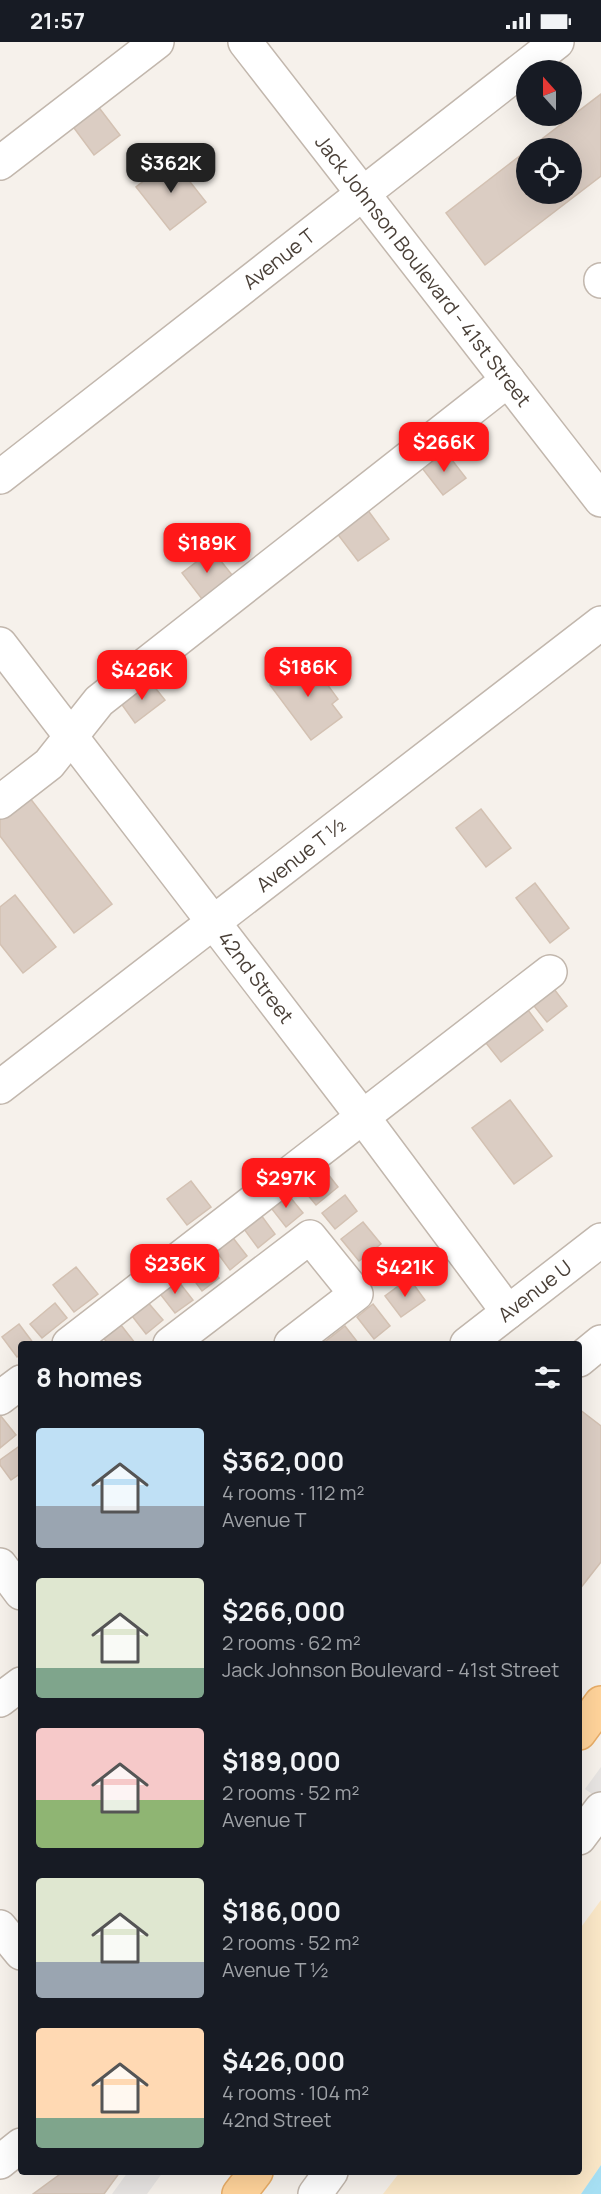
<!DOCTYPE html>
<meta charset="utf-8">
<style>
:root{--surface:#171b24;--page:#20242c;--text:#f1f3f6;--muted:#9ea1a6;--accent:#ff1819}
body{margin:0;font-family:Manrope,sans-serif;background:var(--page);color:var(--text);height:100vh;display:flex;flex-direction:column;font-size:22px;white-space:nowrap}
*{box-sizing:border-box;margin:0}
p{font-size:20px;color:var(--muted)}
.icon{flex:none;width:33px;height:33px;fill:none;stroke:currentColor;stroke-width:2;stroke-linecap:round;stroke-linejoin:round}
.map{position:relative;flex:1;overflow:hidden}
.panel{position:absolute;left:18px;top:1299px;width:564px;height:834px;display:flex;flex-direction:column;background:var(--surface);border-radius:6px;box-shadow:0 6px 24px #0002}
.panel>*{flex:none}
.needle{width:39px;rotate:339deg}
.controls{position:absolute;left:516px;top:18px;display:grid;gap:12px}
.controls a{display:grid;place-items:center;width:66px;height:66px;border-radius:50%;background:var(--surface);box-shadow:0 6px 24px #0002;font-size:30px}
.price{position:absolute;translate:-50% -51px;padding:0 14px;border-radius:12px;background:var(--accent);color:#fff;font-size:20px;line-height:39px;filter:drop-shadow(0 2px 3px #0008)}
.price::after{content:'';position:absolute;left:50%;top:36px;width:18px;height:14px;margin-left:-9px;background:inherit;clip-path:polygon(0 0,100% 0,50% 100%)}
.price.selected{background:#222;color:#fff}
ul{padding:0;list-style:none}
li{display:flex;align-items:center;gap:18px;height:150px;padding:0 18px}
li span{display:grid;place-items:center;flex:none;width:168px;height:120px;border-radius:6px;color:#555}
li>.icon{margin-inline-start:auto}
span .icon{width:72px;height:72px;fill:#fffc;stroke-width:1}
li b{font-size:26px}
h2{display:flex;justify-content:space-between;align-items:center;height:72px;padding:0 18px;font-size:26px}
.status{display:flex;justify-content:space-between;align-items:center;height:42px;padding:0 30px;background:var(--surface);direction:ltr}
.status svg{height:16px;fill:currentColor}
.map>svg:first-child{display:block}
.sand{fill:#fae7c7}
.parking{fill:#e7e4e2}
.water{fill:#a6dff3}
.building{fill:#dbcdc3;stroke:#d3c1b2;stroke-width:1.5}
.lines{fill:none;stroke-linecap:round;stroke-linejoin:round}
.minor-casing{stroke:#c2b7ad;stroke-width:36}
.major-casing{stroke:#e8ad67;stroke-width:36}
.minor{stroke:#fff;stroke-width:33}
.major{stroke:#ffd39a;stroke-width:33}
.labels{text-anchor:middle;stroke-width:4.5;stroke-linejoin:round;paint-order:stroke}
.street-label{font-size:20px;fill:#4a4038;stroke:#fff}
</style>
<div class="status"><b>21:57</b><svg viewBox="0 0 49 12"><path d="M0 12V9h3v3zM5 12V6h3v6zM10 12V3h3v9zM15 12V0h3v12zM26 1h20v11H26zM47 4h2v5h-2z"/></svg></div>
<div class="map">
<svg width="601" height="2152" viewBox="0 0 601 2152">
<rect width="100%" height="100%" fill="#f6f1eb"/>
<!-- sand -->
<polygon class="sand" points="601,1858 601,2123 581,2152 383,2152 400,2130 579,2130 579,1888"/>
<!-- parking -->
<g class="parking">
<polygon points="601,1725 601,1754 599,1757 585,1747"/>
<polygon points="128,2130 163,2130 147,2152 112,2152"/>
</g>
<!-- water -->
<polygon class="water" points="601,2123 601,2152 581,2152"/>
<!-- building -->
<g class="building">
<polygon points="601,52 601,134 485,223 446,171 526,109 526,152 572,152 572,106 530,106"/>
<polygon points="97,63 120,93 94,113 71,82"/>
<polygon points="172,117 206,160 170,188 136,145"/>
<polygon points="445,409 466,436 443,453 422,426"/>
<polygon points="367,467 389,497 358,519 336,490"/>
<polygon points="212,508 232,533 202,557 182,531"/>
<polygon points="308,616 338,657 332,662 342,675 311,698 270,643"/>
<polygon points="149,638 165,658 135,681 120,660"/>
<polygon points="26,751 112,862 74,891 0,794 0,771"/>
<polygon points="481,767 511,806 486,825 456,786"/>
<polygon points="535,841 569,886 550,901 516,856"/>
<polygon points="15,853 56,905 23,931 0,902 0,865"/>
<polygon points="551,943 567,964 547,980 530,959"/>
<polygon points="525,964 543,988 501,1020 482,996"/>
<polygon points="510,1058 552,1114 514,1142 472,1086"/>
<polygon points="320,1122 338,1145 316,1163 297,1140"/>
<polygon points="191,1139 211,1165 187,1183 167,1157"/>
<polygon points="285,1149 303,1171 286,1185 268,1162"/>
<polygon points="345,1153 357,1169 335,1187 322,1171"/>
<polygon points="258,1169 275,1192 258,1206 241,1183"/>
<polygon points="363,1180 381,1202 359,1219 341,1197"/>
<polygon points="230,1192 247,1214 230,1228 213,1205"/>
<polygon points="389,1211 400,1227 378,1243 366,1228"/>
<polygon points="202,1213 219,1236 202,1249 185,1226"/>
<polygon points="76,1225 98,1252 74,1270 53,1243"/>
<polygon points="175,1235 193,1258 175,1271 157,1248"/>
<polygon points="409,1236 425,1258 401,1275 385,1254"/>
<polygon points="145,1257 163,1278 146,1292 129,1270"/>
<polygon points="55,1261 67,1276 42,1296 30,1282"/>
<polygon points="373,1262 390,1284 374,1297 357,1275"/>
<polygon points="117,1278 135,1301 133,1302 108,1302 100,1291"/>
<polygon points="19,1282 34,1302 21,1302 21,1312 17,1315 2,1295"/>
<polygon points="345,1284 359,1302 322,1302"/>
<polygon points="579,1367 601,1384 601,1520 579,1548"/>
<polygon points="0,1373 16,1393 0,1406"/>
<polygon points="21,1403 21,1431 11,1438 0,1423 0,1418"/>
<polygon points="63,2130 120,2130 104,2152 33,2152"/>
</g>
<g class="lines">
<!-- minor casing -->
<g class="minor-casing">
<g id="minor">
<path id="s1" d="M245,0l356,458"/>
<polyline points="0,121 157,0"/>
<polyline points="601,238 601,239"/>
<path id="s2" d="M0,435l557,-435"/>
<path id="s3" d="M0,602l362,472 146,196"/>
<polyline points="0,760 49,722 99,659 508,338"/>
<polyline points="0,1045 601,581"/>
<polyline points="69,1302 550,930"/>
<polyline points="170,1302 310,1195 356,1252 291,1302"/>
<path id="s4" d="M467,1302l134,-104"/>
<polyline points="579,1318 601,1300"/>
<polyline points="0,1356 21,1340"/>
<polyline points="0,1523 21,1551"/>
<polyline points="0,1658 21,1642"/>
<polyline points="579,1796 601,1767"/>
<polyline points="0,1885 21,1911"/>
<polyline points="0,2120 21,2103"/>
<polyline points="315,2152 331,2130"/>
</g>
</g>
<!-- major casing -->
<g class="major-casing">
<g id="major">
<polyline points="579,1691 601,1661"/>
<polyline points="239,2152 256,2130"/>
</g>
</g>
<!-- minor -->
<use href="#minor" class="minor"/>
<!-- major -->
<use href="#major" class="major"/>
</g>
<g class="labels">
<!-- street labels -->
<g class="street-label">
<text dy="7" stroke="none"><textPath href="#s2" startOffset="354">Avenue T</textPath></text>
<text dy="7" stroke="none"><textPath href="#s1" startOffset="290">Jack Johnson Boulevard - 41st Street</textPath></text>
<text transform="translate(301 813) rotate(-38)" y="7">Avenue T ½</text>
<text dy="7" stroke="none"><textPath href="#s3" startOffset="420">42nd Street</textPath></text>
<text dy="7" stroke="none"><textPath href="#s4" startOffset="86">Avenue U</textPath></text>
</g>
</g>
</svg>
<div class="controls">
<a><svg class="needle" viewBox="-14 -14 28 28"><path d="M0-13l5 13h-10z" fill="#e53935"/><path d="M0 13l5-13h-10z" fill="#9ea1a6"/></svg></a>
<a><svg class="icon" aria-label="locate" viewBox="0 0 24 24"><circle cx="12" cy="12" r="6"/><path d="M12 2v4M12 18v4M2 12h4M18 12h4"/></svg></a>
</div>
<b class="price selected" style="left:171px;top:152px">$362K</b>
<b class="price" style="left:444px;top:431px">$266K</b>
<b class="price" style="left:207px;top:532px">$189K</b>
<b class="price" style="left:308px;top:656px">$186K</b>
<b class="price" style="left:142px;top:659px">$426K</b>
<b class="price" style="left:286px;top:1167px">$297K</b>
<b class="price" style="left:175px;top:1253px">$236K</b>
<b class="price" style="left:405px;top:1256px">$421K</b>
<section class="panel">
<h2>8 homes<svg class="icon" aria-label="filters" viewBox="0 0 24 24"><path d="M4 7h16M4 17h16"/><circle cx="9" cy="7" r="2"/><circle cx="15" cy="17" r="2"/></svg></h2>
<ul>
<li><span style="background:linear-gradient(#bfe0f5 65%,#9aa5b1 0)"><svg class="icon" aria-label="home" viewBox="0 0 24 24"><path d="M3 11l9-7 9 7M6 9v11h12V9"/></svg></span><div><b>$362,000</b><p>4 rooms · 112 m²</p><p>Avenue T</p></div></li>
<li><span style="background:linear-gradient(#dfe7d0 75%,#7fa58c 0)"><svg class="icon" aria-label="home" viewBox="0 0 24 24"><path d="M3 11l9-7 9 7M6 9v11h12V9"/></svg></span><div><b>$266,000</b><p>2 rooms · 62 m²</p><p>Jack Johnson Boulevard - 41st Street</p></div></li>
<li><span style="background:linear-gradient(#f6c9c9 60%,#8fb573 0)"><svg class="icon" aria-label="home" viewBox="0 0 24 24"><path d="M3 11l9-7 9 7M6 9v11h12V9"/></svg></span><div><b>$189,000</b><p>2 rooms · 52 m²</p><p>Avenue T</p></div></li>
<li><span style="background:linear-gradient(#dfe7d0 70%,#9aa5b1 0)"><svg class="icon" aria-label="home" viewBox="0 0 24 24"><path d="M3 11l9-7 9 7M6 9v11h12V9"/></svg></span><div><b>$186,000</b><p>2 rooms · 52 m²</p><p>Avenue T ½</p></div></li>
<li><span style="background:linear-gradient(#ffd9b3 75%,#7fa58c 0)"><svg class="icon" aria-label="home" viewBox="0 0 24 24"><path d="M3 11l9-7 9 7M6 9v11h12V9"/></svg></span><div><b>$426,000</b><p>4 rooms · 104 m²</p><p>42nd Street</p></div></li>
</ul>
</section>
</div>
